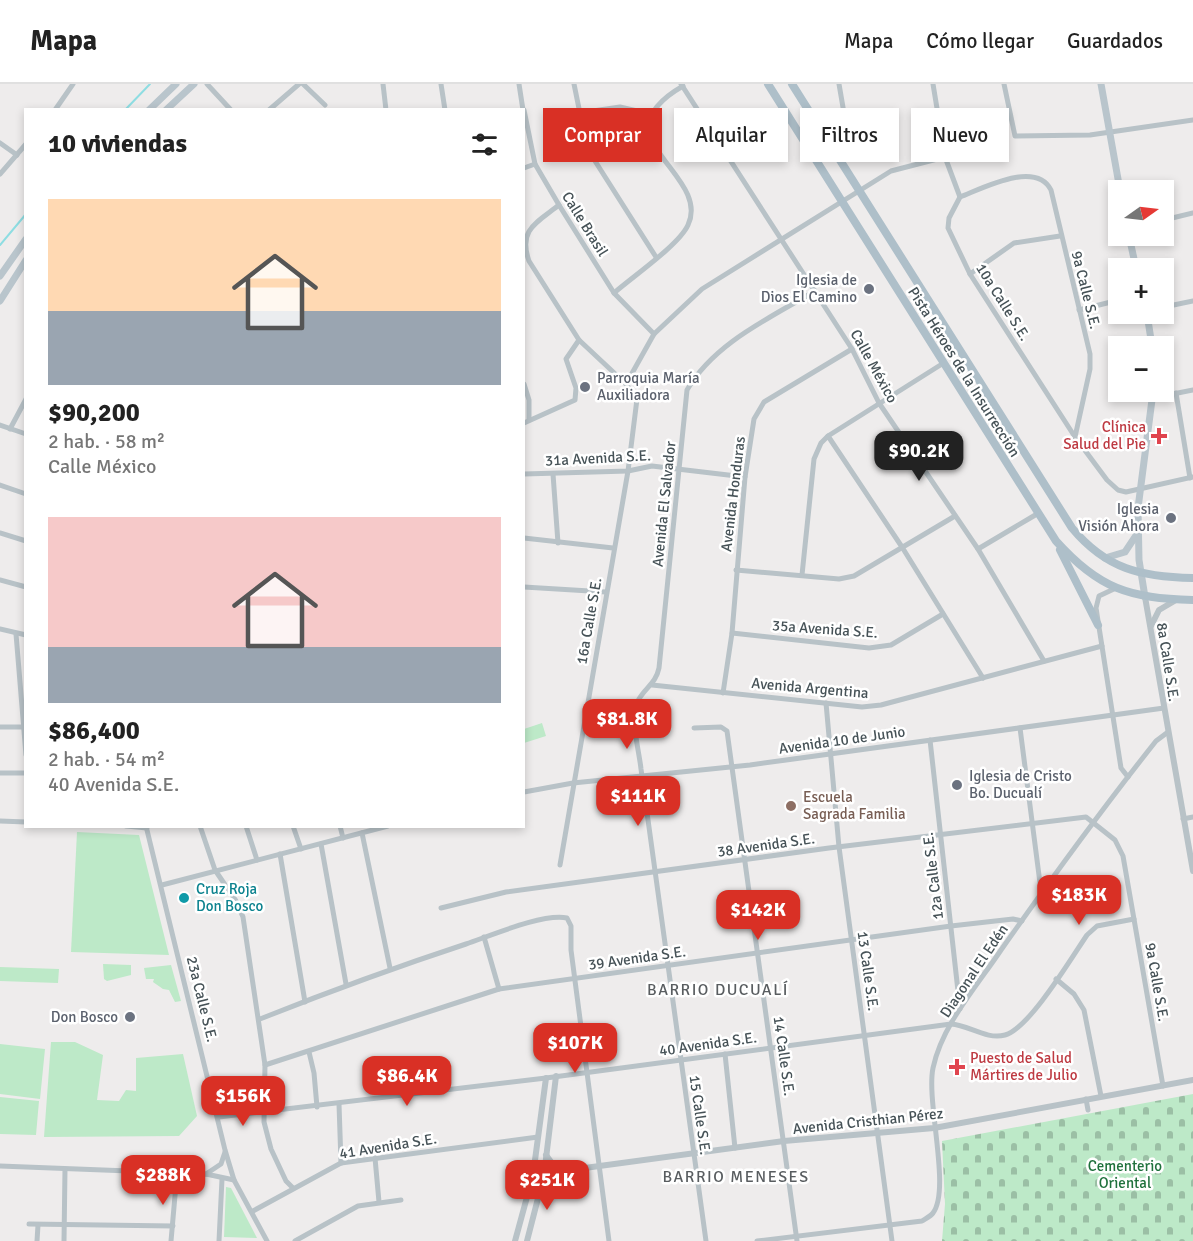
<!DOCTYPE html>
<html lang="es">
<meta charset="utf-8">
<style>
:root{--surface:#fff;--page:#f6f6f6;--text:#222;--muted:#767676;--line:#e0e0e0;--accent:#d93025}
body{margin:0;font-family:Signika,sans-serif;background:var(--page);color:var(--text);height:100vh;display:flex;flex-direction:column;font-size:22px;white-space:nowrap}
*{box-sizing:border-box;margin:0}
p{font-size:20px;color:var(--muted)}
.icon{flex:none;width:33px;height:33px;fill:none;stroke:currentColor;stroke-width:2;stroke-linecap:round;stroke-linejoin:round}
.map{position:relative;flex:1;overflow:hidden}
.details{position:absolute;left:24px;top:24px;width:501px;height:720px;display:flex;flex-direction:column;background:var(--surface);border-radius:0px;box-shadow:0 3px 9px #0003}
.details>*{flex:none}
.guide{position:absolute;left:543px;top:24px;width:560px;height:54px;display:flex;gap:12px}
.needle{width:39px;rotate:76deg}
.tools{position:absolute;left:1108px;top:96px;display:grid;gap:12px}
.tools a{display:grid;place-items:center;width:66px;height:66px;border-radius:0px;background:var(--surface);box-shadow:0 3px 9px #0003;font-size:30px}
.price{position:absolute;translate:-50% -51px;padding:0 14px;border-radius:12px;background:var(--accent);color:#fff;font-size:20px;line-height:39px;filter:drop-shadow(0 2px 3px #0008)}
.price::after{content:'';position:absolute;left:50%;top:36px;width:18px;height:14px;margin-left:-9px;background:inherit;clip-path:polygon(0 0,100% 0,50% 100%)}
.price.selected{background:#222;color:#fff}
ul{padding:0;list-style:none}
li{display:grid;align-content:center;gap:12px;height:318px;padding:0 24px}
li span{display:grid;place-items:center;height:186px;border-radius:0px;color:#555}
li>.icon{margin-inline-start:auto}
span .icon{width:108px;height:108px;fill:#fffc;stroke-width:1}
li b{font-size:26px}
h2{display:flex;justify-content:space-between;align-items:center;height:72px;padding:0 24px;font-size:26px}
.chip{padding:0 21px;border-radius:0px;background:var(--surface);box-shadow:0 3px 9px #0003;font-size:21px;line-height:54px}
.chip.selected{background:var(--accent);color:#fff}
header{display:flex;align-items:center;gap:36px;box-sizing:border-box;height:84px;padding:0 30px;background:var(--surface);border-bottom:2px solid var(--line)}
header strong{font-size:28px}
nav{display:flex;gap:33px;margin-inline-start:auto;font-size:21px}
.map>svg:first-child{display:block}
.cemetery{fill:url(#cemetery-stones)}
.park{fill:#bde9c8}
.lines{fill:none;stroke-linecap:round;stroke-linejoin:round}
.stream{stroke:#8edde2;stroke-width:2}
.minor{stroke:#b8c2c7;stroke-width:5}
.tertiary{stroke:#b8c2c7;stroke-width:6}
.secondary{stroke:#b9c5cc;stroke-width:7}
.primary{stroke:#aebfc9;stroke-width:8}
.worship-dot{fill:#6b7280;stroke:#fff;stroke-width:2}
.health-dot{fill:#e0444e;stroke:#fff;stroke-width:2}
.education-dot{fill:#8d6e63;stroke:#fff;stroke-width:2}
.culture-dot{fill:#0f9aa8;stroke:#fff;stroke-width:2}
.labels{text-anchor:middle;stroke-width:5;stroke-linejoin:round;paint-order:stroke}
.street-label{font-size:15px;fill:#465257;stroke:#fff}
.worship-label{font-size:15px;fill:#5b616d;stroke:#fff;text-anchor:end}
.health-label{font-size:15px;fill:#be3a42;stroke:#fff;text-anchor:end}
.education-label{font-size:15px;fill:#785e54;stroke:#fff;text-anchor:start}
.culture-label{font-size:15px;fill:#0d838f;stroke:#fff;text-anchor:start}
.park-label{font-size:15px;fill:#1f713c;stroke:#fff}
.neighbourhood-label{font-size:16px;letter-spacing:1.5px;fill:#595d60;stroke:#fff}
</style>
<header>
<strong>Mapa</strong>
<nav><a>Mapa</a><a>Cómo llegar</a><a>Guardados</a></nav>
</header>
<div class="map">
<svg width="1193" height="1157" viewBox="0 0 1193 1157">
<defs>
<pattern id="cemetery-stones" width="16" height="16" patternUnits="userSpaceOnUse" patternTransform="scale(1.5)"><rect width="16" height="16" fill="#bde9c8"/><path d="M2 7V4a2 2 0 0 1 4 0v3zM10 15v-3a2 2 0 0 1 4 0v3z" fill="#9bbfa5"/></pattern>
</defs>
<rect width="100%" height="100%" fill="#eeecec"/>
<!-- cemetery -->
<polygon class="cemetery" points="1193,1010 1193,1157 942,1157 945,1120 942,1057"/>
<!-- park -->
<g class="park">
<polygon points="542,639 546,652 524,659 524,645"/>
<polygon points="77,748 139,751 169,871 71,868"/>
<polygon points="103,880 131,881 131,891 107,897 104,895"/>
<polygon points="171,881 181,917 175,918 169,906 163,905 153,898 154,895 146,895 144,884"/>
<polygon points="0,883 59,885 58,899 0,897"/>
<polygon points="51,958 75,958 103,971 97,1016 119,1017 126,1006 136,1007 136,974 183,970 197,1032 179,1052 44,1053"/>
<polygon points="0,960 45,965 40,1015 0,1010"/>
<polygon points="0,1013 39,1017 36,1051 0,1050"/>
<polygon points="226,1103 231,1104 257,1154 224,1153"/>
</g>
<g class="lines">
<!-- stream -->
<g class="stream">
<polyline points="125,26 150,0"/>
<polyline points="0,161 26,130"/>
</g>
<!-- minor -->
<g class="minor">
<polyline points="207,0 231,26"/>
<polyline points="303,0 325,21"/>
<polyline points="383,0 386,26"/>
<polyline points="441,0 445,26"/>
<polyline points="519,0 523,26"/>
<polyline points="574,0 585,54 595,77 656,173"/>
<polyline points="681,0 852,265 879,319 978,465 1044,577"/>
<polyline points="839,0 851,70"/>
<polyline points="933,0 945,73 960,113"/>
<polyline points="1004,0 1015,52 1090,51 1193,36"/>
<polyline points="55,26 73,0"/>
<polyline points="269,26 299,0"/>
<polyline points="524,26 535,80 559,121 614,209 654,250"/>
<polyline points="579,29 620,23 650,30"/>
<polyline points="0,59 17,71"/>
<polyline points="524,84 535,80"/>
<polyline points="0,90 26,60"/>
<polyline points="960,113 949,134 948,144 970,190 1075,353 1107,396 1118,406 1126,408 1193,393"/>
<path d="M960,113c23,-9 76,-37 91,-7l39,164v15l-15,68"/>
<path d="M559,121c-23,18 -41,25 -30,56l50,79 47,44 11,15 -9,72 -68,394"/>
<polyline points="1164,136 1193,129"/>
<polyline points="970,190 1014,159 1060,152"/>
<path d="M614,209c18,-16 65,-48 74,-68 24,-51 -94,-88 -5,-139"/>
<polyline points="1164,223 1193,217"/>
<polyline points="1079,226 1119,216"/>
<polyline points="524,300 529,316 529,336"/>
<polyline points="626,300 654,250 702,205 891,87 945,73"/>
<polyline points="1176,309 1190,394"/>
<polyline points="1153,314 1193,306"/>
<polyline points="524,339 575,316 576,304 566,275 579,256"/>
<polyline points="0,341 26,350"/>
<polyline points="10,345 26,315"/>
<polyline points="828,352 902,463 983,594"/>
<polyline points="524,390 628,387 652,382 745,393"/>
<polyline points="553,390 558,459"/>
<polyline points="0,401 26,410"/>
<polyline points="0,449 26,457"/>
<polyline points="524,454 613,464"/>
<polyline points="978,465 1037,430"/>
<polyline points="736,486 839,495 854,492 955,432"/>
<polyline points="802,491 814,375 821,359 828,352 942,280"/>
<polyline points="0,496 26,503"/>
<polyline points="524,503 606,508"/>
<polyline points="1116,504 1099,512 1096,524 1121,684 1128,693"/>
<polyline points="0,545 26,551"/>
<polyline points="732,549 869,564 891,561 943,530"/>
<polyline points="16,550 26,671"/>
<polyline points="652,601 862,623 881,621 1102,562"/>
<polyline points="723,609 732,549 745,393 754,335 764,318 852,265"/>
<polyline points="826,619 839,763 892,1157"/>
<polyline points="0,643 23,643"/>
<polyline points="694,644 721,643 727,647 797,1157"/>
<polyline points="1020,644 1040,799 1043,805"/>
<polyline points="930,656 960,925"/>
<polyline points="0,689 26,689"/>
<polyline points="524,708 573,699 750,681 1164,624"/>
<polyline points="1183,735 1193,733"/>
<polyline points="0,737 26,738"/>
<polyline points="126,742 147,744"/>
<polyline points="146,742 225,1066 234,1096 267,1157"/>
<polyline points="200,742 215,786 236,817 243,833 265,981 264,1038 271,1065 286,1097 293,1104"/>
<polyline points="246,742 257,776"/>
<polyline points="293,742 301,765"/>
<polyline points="340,742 343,754"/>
<polyline points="362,749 390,884"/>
<polyline points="321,760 346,900"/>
<polyline points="280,770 305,918"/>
<polyline points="162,801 388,742"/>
<polyline points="441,824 506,808 829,764 1086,733 1115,756 1123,772 1163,1002"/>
<polyline points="484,853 499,905"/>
<polyline points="1056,895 1074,910 1084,926 1101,1012"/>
<path d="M260,935c68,-27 136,-52 206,-75 24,-8 77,-31 101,-26l4,8v24l38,291"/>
<polyline points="309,968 314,989 317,1023"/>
<polyline points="725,970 735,1064"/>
<polyline points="265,981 499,905 951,842 1013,835 1022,837"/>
<polyline points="1086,1015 1088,1026"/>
<polyline points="339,1020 341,1079"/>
<path d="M219,1033l327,-39 405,-54c18,1 35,16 54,11 24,-6 67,-78 82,-100l10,-9 37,-7"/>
<polyline points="375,1074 379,1118"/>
<polyline points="0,1082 206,1090 234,1096"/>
<polyline points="206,1090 221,1080 225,1068"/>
<polyline points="253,1127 341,1079 538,1053"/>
<polyline points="29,1140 173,1142"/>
<polyline points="37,1157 38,1141"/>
<polyline points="64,1157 65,1085"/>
<polyline points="171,1157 177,1089"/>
<polyline points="219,1157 222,1095"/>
<polyline points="295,1157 358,1122 401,1116"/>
<path d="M706,1157l-65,-472c-2,-20 -12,-51 -2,-70 7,-12 17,-16 20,-31l28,-278c27,-47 83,-72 128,-99"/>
<path d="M757,1157l165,-20c3,-2 9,-5 11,-8 18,-24 -7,-111 0,-145 9,-43 44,-82 68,-118 50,-71 101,-141 155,-209l12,-9"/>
</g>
<!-- tertiary -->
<g class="tertiary">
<polyline points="1145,513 1193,787"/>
<polyline points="1151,542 1159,526 1176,516"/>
<polyline points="546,1071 554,1082 565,1087"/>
<polyline points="533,1091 784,1057 934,1044 1193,996"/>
<polyline points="515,1157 533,1091 546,994"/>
<polyline points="527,1157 544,1091 556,992"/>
</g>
<!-- secondary -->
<g class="secondary">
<polyline points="1101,0 1120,106"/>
<polyline points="149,26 176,0"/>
<polyline points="166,26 194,0"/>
<polyline points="1129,152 1136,184"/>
<polyline points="0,192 26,155"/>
<polyline points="0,217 26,176"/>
<polyline points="1147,230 1152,262"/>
<polyline points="1105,474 1125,468 1137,450"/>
<polyline points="1145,513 1139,476 1138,424 1153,308"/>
</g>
<!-- primary -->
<g class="primary">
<path d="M768,0l288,457c43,48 73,57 137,59"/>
<path d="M792,0l280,444c34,41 69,49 121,50"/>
<polyline points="1060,466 1098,541"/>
</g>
</g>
<!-- markers -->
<g class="worship-dot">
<circle cx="869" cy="205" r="6"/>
<circle cx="585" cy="303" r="6"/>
<circle cx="1171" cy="434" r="6"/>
<circle cx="957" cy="701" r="6"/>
<circle cx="130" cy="933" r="6"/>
</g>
<g class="health-dot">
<path d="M1156 343h6v6h6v6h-6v6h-6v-6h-6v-6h6z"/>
<path d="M954 974h6v6h6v6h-6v6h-6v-6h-6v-6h6z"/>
</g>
<circle class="education-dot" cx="791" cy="722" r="6"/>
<circle class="culture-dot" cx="184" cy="814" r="6"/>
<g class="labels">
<!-- street labels -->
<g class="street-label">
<text transform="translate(585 140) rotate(58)" y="5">Calle Brasil</text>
<text transform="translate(1086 206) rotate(76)" y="5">9a Calle S.E.</text>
<text transform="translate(1003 218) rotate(58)" y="5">10a Calle S.E.</text>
<text transform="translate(874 282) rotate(61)" y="5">Calle México</text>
<text transform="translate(964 288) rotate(58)" y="5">Pista Héroes de la Insurrección</text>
<text transform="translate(598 374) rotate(-3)" y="5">31a Avenida S.E.</text>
<text transform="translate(733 410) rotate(-83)" y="5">Avenida Honduras</text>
<text transform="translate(664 420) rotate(-84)" y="5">Avenida El Salvador</text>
<text transform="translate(589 537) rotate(-80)" y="5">16a Calle S.E.</text>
<text transform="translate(825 545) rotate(4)" y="5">35a Avenida S.E.</text>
<text transform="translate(1168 578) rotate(81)" y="5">8a Calle S.E.</text>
<text transform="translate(810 604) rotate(5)" y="5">Avenida Argentina</text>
<text transform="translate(842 656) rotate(-8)" y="5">Avenida 10 de Junio</text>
<text transform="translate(766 761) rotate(-8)" y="5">38 Avenida S.E.</text>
<text transform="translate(933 792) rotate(-97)" y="5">12a Calle S.E.</text>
<text transform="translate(637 874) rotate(-8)" y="5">39 Avenida S.E.</text>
<text transform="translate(868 887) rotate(82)" y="5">13 Calle S.E.</text>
<text transform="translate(974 887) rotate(-56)" y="5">Diagonal El Edén</text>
<text transform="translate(1157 898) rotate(80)" y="5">9a Calle S.E.</text>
<text transform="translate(202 915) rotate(76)" y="5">23a Calle S.E.</text>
<text transform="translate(708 960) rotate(-8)" y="5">40 Avenida S.E.</text>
<text transform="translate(784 972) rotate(82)" y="5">14 Calle S.E.</text>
<text transform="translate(700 1031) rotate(82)" y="5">15 Calle S.E.</text>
<text transform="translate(868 1037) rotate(-6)" y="5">Avenida Cristhian Pérez</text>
<text transform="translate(388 1062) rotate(-9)" y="5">41 Avenida S.E.</text>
</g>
<!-- worship labels -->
<g class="worship-label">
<text x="857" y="201">Iglesia de<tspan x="857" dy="17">Dios El Camino</tspan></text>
<text x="597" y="299" text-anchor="start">Parroquia María<tspan x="597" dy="17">Auxiliadora</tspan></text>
<text x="1159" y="430">Iglesia<tspan x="1159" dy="17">Visión Ahora</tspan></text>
<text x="969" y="697" text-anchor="start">Iglesia de Cristo<tspan x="969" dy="17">Bo. Ducualí</tspan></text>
<text x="118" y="938">Don Bosco</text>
</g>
<!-- health labels -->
<g class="health-label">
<text x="1146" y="348">Clínica<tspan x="1146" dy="17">Salud del Pie</tspan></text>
<text x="970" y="979" text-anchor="start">Puesto de Salud<tspan x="970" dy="17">Mártires de Julio</tspan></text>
</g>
<!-- education labels -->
<g class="education-label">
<text x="803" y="718">Escuela<tspan x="803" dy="17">Sagrada Familia</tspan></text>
</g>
<!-- culture labels -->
<g class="culture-label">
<text x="196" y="810">Cruz Roja<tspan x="196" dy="17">Don Bosco</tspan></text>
</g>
<!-- park labels -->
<g class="park-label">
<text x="1125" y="1087">Cementerio<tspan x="1125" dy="17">Oriental</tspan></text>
</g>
<!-- neighbourhood labels -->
<g class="neighbourhood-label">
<text x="718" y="911">BARRIO DUCUALÍ</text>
<text x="736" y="1098">BARRIO MENESES</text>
</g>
</g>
</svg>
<div class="tools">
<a><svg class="needle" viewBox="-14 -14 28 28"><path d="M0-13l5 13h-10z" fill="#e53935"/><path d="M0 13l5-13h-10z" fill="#767676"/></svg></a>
<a>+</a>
<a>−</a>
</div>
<b class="price selected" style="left:919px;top:398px">$90.2K</b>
<b class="price" style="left:627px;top:666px">$81.8K</b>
<b class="price" style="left:638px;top:743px">$111K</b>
<b class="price" style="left:1079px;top:842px">$183K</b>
<b class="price" style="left:758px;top:857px">$142K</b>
<b class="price" style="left:575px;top:990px">$107K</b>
<b class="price" style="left:407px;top:1023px">$86.4K</b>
<b class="price" style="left:243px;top:1043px">$156K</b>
<b class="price" style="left:163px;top:1122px">$288K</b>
<b class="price" style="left:547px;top:1127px">$251K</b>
<div class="guide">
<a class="chip selected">Comprar</a>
<a class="chip">Alquilar</a>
<a class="chip">Filtros</a>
<a class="chip">Nuevo</a>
</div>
<section class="details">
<h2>10 viviendas<svg class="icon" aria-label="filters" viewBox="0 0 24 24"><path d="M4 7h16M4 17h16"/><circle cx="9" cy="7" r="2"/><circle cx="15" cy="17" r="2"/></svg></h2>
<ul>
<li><span style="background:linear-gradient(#ffd9b3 60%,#9aa5b1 0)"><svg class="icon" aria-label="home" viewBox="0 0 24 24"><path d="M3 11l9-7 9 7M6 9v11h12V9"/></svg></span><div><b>$90,200</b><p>2 hab. · 58 m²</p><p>Calle México</p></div></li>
<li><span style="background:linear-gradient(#f6c9c9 70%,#9aa5b1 0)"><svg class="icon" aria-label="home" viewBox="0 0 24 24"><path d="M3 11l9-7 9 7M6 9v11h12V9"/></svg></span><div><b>$86,400</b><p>2 hab. · 54 m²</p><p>40 Avenida S.E.</p></div></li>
</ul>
</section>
</div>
